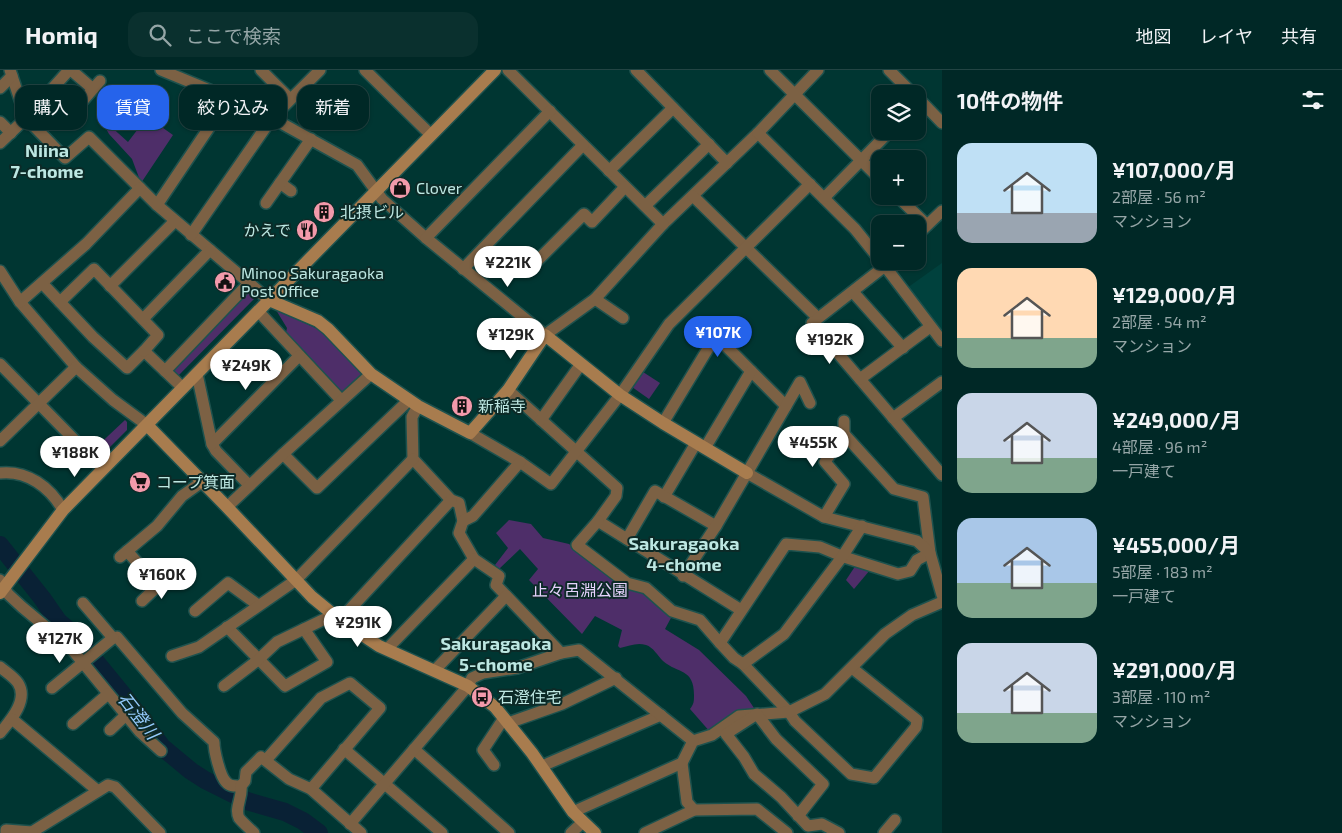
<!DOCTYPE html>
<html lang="ja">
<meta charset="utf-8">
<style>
:root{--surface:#002826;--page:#0a302e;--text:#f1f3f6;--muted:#95a6a7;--line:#224443;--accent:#2563eb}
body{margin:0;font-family:"Exo 2","Noto Sans JP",sans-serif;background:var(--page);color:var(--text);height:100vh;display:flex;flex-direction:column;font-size:19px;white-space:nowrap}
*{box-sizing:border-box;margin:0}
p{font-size:16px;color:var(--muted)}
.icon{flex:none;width:28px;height:28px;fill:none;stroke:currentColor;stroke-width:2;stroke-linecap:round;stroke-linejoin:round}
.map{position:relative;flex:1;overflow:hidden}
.details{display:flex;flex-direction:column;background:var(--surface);width:400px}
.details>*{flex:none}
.hud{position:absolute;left:15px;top:15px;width:475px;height:45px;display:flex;gap:10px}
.tools{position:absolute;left:871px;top:15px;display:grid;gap:10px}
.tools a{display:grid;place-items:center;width:55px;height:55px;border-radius:10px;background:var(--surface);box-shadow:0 1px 4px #0004,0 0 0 1px var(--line);font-size:25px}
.price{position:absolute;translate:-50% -42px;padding:0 11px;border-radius:18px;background:#fff;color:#222;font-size:16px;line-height:32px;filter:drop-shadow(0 1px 2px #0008)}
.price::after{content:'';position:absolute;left:50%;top:30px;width:15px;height:11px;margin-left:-8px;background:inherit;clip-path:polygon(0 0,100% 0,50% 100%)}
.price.selected{background:var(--accent);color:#fff}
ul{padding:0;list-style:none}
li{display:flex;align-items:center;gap:15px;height:125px;padding:0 15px}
li span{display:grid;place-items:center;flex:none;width:140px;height:100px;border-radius:15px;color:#555}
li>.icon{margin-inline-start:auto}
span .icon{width:60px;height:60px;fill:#fffc;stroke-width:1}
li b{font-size:21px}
h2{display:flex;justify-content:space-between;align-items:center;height:60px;padding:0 15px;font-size:21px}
.tag{padding:0 18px;border-radius:15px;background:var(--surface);box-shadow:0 1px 4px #0004,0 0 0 1px var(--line);font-size:18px;line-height:45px}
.tag.selected{background:var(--accent);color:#fff}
header{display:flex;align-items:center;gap:30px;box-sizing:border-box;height:70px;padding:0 25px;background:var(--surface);border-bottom:1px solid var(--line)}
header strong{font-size:24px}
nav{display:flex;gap:28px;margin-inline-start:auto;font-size:18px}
.search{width:350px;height:45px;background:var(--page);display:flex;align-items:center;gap:12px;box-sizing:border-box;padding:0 18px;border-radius:15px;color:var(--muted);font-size:19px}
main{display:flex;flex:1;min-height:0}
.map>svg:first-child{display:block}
.built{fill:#00413d}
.green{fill:#4e2e69}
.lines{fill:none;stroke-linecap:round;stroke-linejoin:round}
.river{stroke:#092135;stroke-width:18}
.street-casing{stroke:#1e524e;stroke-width:14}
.secondary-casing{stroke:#1e524e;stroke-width:15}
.street{stroke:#7c6144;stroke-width:11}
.secondary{stroke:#a87c4e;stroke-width:12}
.labels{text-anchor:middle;stroke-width:4;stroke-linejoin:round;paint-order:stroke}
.poi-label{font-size:16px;fill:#bde7e2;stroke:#0c2a27;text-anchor:start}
.park-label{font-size:16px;fill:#e6d2fc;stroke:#0c2a27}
.neighbourhood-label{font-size:18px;font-weight:bold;fill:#bde7e2;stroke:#0c2a27}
.water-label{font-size:18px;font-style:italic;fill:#94cafc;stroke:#0c2a27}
</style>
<header>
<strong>Homiq</strong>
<div class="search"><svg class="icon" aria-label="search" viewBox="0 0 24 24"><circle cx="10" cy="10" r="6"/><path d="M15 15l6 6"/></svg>ここで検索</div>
<nav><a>地図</a><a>レイヤ</a><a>共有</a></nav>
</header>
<main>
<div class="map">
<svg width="942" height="763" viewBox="0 0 942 763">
<rect width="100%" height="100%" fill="#003632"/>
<!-- built -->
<polygon class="built" points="942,193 942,262 907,218"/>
<!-- green -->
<g class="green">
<polygon points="103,43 108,54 128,72 141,55 151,61 156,53 173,65 141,113 132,89 109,64 100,48"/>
<polygon points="248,219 256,227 175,309 166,301"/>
<polygon points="276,240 320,260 365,306 341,326 285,267 287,258"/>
<polygon points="643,302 660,313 649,329 632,317"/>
<polygon points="125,350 127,352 127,360 97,390 90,383"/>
<path d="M509,450l22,4 12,14 26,6 56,44 18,3 29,25 -7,13 34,21 47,46 10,15 -45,22 -21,-24c4,-5 4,-8 4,-14 0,-27 -16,-21 -31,-34 -5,-5 -10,-14 -17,-16 -9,-3 -17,1 -26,3l-2,-2 4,-16 -27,-14 -13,18 -53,-54 9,-11 -18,-20 -21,20 -4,-4 13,-17 -12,-15z"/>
<polygon points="856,495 870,500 854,519 846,510"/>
</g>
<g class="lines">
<!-- river -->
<polyline class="river" points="0,475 42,528 58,551 71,562 83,576 123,625 162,677 191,701 205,710 247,731 285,742 303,751 319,763"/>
<!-- street casing -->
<g class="street-casing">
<g id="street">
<polyline points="10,0 26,48 65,88 89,67 157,135 269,230"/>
<polyline points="71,0 93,19"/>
<polyline points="161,0 229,28 272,48 357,95 382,129 426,168 545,265 595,229 663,154 758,63 818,0"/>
<polyline points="261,0 290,29"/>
<polyline points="365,0 431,65"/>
<polyline points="508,0 663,154"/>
<polyline points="636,0 727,93"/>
<polyline points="770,0 880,109"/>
<polyline points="889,0 913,24"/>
<polyline points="0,18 12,6"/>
<polyline points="918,28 942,53"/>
<polyline points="80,34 100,11"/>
<polyline points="0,52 11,63"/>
<polyline points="758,63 855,159 880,190"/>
<polyline points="0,73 26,48 69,0"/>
<polyline points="609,101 673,38"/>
<polyline points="280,113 291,121"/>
<polyline points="693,126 818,248"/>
<polyline points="897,126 927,155"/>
<polyline points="824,128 890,61"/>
<polyline points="266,133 311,69"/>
<polyline points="157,135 229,28"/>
<polyline points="645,136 709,74"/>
<polyline points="918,164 942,141"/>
<polyline points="191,165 272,48 320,0"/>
<polyline points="426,168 550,41"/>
<polyline points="881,191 942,271"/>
<polyline points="534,194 584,144 592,152 625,117"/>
<polyline points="885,196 812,253 942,405"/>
<polyline points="463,199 583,75"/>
<polyline points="0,201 20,232 76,297 113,330 147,355"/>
<polyline points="42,213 93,267 127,298 144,281 183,318"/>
<polyline points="110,216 175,151"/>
<polyline points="853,222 903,278"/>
<polyline points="595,229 623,248"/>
<polyline points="20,232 86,174 140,118"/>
<polyline points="60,232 94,199 158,265 144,281"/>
<polyline points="258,241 341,330"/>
<polyline points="143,249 210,180"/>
<polyline points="0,294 103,399"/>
<polyline points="165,301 249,213"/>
<polyline points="197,304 212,374 216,381 249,415"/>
<polyline points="860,309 930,257"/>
<polyline points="508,320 617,418 616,426 598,451 741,540"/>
<polyline points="418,336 412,347 413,389 451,430 459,433 463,451 459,463 474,489 499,506 496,515 561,583"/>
<polyline points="893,348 942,312"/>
<polyline points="541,350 581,294"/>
<polyline points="663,353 712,272 720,270 786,336"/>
<polyline points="470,363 520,392 551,414 620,325 669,254 810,114"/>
<polyline points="844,364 894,419 923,427 930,483 917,490 910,501 898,504 844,487 820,477 786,474 720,573 734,588 743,594 789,642 795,651 851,704 874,708 916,657 917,650 852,598"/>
<polyline points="0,371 76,297"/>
<polyline points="212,374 299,286"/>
<polyline points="705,378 751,301"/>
<polyline points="283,384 317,418 409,330"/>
<path d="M0,403c27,-3 50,14 63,37"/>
<polyline points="747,403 824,447 917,471 930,483 942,525"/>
<polyline points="664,427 696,373"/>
<polyline points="227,437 283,384 371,304"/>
<polyline points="824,447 844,414 825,392 844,364 844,351"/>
<polyline points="463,451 473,446 520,392"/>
<polyline points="598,451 577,475 627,513 646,518 672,541 700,550 720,573"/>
<polyline points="627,469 655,421 716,456"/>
<polyline points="127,481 158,516"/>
<polyline points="120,487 157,456 182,426 203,411"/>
<polyline points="683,506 716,456 800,312 810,333"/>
<polyline points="0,510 8,524 22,537 70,577 140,662 161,681"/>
<polyline points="142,531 164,510"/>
<path d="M83,533l30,35 4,-1 65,76 32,29c0,9 6,34 12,40 4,5 9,4 15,4"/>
<polyline points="195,541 228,513 258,535"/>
<polyline points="340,550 451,430"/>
<polyline points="227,557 285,616 327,592 304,559"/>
<polyline points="387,579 474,489"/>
<polyline points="172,586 199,577 296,510 413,389"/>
<polyline points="743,594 784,564 842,487 862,456"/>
<path d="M0,597c6,5 14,10 18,16 11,17 -8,38 -18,50"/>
<polyline points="435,600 506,526"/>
<polyline points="224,616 258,590 277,572 333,545"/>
<polyline points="52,618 113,568"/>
<polyline points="12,649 98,721"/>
<polyline points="508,653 562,634 616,608"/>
<polyline points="73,654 108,624"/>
<polyline points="110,660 126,645"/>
<polyline points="344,679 442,763"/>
<polyline points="414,679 509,763"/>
<polyline points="266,690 321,628 350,613 380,638 311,719"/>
<polyline points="682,693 687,732 694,740"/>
<polyline points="494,695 483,680 504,648"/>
<polyline points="542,696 661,645"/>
<polyline points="573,742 682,693 693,671 712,665 739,646 789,642 825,624 885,564 912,545 942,532"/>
<polyline points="798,746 823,714 776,669 757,644 726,664 744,687 754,704 781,727 808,756 822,754 839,763"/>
<polyline points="350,754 468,616 472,608 483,603 517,598 561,583 579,580 693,671"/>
<polyline points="32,762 108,715 115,717 160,763"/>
<polyline points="6,763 6,760 32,762 32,763"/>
<path d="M254,763c-5,-5 -11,-10 -15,-15 -5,-10 4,-21 2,-32l4,-5 1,-9 15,-15 28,22 22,10 50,44"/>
<polyline points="571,763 583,752"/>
<polyline points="645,763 694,740 757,739 787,763"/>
<polyline points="884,763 895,750"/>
</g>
</g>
<!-- secondary casing -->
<g class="secondary-casing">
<g id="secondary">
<polyline points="269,230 318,251 328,259 371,304 418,336 470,363 508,320 545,265 620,325 663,353 747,403"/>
<polyline points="147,355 227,437 312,527 340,550 379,576 468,616 495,637 532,683 573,742 595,763"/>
<polyline points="0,523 63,440 495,0"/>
</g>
</g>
<!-- street -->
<use href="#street" class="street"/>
<!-- secondary -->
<use href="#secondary" class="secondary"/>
</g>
<!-- icons -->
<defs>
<g id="shop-disc" transform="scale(1.125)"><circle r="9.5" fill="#f39aab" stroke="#0c2a27"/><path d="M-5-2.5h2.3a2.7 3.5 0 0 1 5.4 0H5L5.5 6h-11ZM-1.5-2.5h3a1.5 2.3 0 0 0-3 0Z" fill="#111"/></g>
<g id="building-disc" transform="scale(1.125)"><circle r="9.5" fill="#f39aab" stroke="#0c2a27"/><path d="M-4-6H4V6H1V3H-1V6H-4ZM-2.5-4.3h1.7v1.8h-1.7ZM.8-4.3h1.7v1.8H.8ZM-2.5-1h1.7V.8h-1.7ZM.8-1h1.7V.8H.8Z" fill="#111"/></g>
<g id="restaurant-disc" transform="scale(1.125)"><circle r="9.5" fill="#f39aab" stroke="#0c2a27"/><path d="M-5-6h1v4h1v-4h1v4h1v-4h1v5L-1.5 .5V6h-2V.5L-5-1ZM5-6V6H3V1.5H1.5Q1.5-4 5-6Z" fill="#111"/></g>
<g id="civic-disc" transform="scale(1.125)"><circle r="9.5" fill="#f39aab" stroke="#0c2a27"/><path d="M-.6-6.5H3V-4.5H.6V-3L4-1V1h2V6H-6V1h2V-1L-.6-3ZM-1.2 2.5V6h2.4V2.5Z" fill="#111"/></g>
<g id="supermarket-disc" transform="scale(1.125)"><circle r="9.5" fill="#f39aab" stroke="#0c2a27"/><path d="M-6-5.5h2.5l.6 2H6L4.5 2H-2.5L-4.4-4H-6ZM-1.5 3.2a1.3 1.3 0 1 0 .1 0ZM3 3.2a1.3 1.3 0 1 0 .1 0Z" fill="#111"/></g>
<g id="bus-disc" transform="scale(1.125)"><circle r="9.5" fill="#f39aab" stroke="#0c2a27"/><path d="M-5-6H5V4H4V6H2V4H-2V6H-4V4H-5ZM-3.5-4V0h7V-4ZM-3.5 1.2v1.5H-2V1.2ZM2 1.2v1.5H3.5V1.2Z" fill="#111"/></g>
</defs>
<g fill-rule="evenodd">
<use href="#shop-disc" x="400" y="118"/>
<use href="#building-disc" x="324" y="142"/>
<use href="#restaurant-disc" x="307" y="160"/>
<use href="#civic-disc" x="225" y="212"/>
<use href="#building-disc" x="462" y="336"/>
<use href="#supermarket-disc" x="140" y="412"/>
<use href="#bus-disc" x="482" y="627"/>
</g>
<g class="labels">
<!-- poi labels -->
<g class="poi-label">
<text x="416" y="124">Clover</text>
<text x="340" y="148">北摂ビル</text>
<text x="291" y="166" text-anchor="end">かえで</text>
<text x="241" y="209">Minoo Sakuragaoka<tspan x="241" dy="18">Post Office</tspan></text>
<text x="478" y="342">新稲寺</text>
<text x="156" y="418">コープ箕面</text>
<text x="498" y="633">石澄住宅</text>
</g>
<!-- park labels -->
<g class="park-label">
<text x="580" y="526">止々呂淵公園</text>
</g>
<!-- neighbourhood labels -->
<g class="neighbourhood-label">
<text x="47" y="87">Niina<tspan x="47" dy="21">7-chome</tspan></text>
<text x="684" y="480">Sakuragaoka<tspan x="684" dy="21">4-chome</tspan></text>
<text x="496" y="580">Sakuragaoka<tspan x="496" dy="21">5-chome</tspan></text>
</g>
<!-- water labels -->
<g class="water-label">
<text transform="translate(138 646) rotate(52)" y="6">石澄川</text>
</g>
</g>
</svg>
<div class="tools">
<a><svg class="icon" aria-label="layers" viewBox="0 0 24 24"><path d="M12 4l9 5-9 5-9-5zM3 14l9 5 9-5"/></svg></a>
<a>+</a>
<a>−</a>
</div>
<b class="price" style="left:508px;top:218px">¥221K</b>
<b class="price selected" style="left:718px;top:288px">¥107K</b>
<b class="price" style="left:511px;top:290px">¥129K</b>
<b class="price" style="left:830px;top:295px">¥192K</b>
<b class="price" style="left:246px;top:321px">¥249K</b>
<b class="price" style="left:813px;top:398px">¥455K</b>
<b class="price" style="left:75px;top:408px">¥188K</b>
<b class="price" style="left:162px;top:530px">¥160K</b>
<b class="price" style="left:358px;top:578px">¥291K</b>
<b class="price" style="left:60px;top:594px">¥127K</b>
<div class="hud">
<a class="tag">購入</a>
<a class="tag selected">賃貸</a>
<a class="tag">絞り込み</a>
<a class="tag">新着</a>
</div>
</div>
<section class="details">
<h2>10件の物件<svg class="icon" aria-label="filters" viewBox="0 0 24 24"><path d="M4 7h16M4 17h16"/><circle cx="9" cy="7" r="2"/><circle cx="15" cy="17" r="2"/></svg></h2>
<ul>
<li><span style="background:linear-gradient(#bfe0f5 70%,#9aa5b1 0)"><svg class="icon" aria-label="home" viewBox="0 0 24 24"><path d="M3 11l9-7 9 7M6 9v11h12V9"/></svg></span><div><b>¥107,000/月</b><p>2部屋 · 56 m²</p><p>マンション</p></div></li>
<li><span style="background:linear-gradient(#ffd9b3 70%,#7fa58c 0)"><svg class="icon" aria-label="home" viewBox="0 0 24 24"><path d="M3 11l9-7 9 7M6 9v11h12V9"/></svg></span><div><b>¥129,000/月</b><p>2部屋 · 54 m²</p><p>マンション</p></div></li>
<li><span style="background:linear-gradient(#c9d6e8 65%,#7fa58c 0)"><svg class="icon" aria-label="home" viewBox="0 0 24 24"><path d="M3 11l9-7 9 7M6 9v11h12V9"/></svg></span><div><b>¥249,000/月</b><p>4部屋 · 96 m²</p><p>一戸建て</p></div></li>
<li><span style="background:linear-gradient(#a9c7e8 65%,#7fa58c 0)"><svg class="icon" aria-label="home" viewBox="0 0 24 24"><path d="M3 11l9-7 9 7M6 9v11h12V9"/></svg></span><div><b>¥455,000/月</b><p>5部屋 · 183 m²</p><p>一戸建て</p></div></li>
<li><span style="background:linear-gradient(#c9d6e8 70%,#7fa58c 0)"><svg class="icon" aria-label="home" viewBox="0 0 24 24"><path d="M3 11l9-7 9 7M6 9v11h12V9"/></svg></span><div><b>¥291,000/月</b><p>3部屋 · 110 m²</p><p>マンション</p></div></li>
</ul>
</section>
</main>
